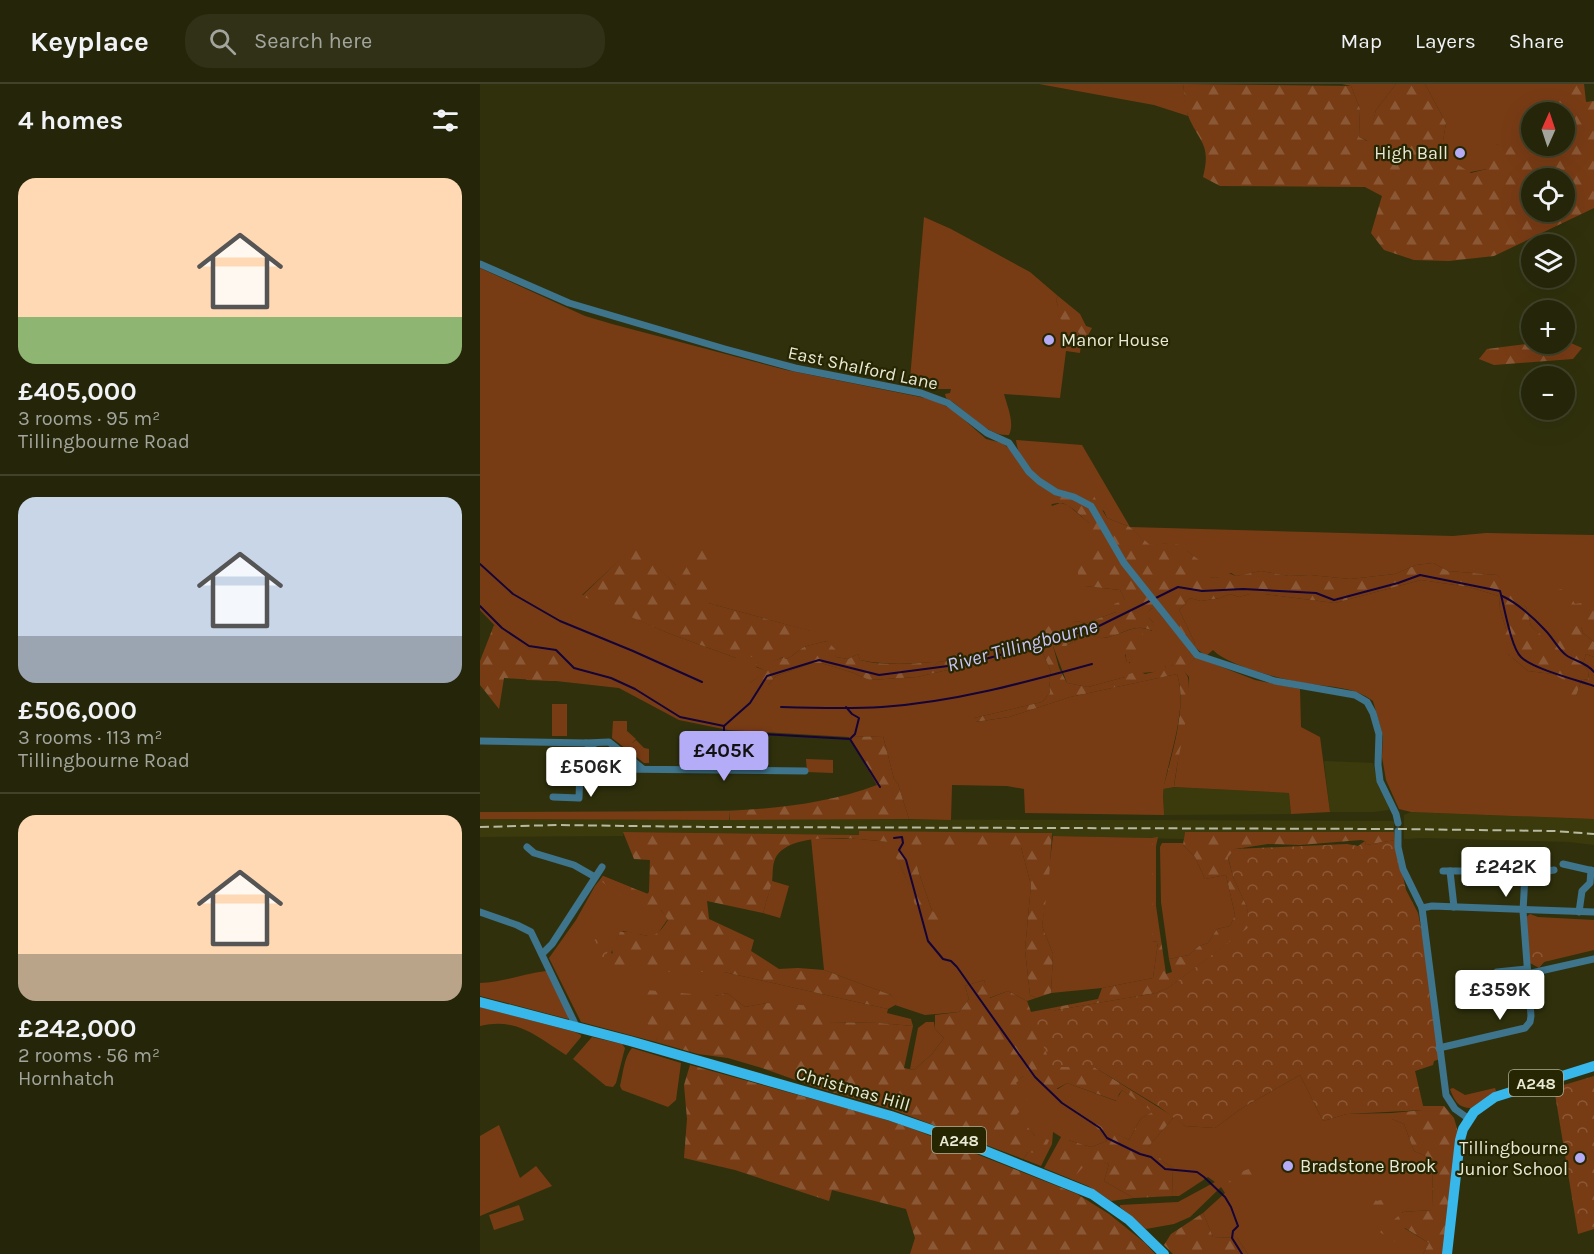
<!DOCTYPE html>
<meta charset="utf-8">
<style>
:root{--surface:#242509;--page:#303117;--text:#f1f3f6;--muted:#a3a59c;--line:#41422a;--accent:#b5acf8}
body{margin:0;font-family:Karla,sans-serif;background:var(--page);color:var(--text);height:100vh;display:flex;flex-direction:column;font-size:22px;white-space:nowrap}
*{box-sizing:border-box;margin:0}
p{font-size:20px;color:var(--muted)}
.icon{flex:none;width:33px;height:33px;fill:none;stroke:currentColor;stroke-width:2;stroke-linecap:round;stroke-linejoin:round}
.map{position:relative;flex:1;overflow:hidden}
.side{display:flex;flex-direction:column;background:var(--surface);width:480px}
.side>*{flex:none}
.needle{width:39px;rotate:3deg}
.tools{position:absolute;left:1041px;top:18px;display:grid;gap:12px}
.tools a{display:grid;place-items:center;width:54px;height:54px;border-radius:50%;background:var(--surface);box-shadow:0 6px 24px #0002,0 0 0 2px var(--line);font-size:30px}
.price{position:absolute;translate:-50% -51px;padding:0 14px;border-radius:6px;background:#fff;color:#222;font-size:20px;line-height:39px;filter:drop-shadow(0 2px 3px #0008)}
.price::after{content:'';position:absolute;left:50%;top:36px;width:18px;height:14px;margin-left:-9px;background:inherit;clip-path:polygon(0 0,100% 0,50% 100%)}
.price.on{background:var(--accent);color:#111}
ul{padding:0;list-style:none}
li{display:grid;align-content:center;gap:12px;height:318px;padding:0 18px}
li+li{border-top:2px solid var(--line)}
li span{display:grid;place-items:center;height:186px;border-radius:18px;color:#555}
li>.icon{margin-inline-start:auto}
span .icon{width:108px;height:108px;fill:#fffc;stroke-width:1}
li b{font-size:26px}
h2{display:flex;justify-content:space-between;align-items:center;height:72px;padding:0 18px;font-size:26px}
header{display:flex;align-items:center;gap:36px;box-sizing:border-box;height:84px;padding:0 30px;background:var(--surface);border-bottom:2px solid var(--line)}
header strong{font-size:28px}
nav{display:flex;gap:33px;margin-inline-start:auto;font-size:21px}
.search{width:420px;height:54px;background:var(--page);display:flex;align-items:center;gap:15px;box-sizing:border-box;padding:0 21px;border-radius:24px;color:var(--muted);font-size:22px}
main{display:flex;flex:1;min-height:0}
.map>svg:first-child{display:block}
.built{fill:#3a3a0c}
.green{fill:#783c15;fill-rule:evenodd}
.forest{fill:url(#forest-firs);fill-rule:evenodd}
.park{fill:url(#park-crowns)}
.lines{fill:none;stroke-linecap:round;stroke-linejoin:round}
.stream{stroke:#140437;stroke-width:2}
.minor{stroke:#3e748c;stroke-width:7}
.primary{stroke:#37b7ea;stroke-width:10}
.rail{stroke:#b8b9a1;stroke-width:2;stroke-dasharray:9 4.5;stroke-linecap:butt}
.poi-dot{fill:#b5acf8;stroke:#272602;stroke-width:2}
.labels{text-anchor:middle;stroke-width:4.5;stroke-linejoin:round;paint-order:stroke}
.shield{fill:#272602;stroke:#afaf96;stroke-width:1.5}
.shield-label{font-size:16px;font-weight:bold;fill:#e9ead6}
.poi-label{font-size:18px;fill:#e9ead6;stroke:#272602;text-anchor:end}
.street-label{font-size:18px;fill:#e9ead6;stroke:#272602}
.water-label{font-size:20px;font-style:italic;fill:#cbc5fa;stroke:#272602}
</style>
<header>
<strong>Keyplace</strong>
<div class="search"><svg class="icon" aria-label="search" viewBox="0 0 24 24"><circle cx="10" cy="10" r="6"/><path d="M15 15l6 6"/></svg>Search here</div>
<nav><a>Map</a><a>Layers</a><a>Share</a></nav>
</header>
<main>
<section class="side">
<h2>4 homes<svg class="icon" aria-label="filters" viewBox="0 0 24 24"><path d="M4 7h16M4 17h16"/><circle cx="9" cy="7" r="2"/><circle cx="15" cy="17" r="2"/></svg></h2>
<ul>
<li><span style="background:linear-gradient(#ffd9b3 75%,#8fb573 0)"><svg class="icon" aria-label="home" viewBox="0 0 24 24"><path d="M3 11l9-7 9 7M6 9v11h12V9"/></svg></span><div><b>£405,000</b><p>3 rooms · 95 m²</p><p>Tillingbourne Road</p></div></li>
<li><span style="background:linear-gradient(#c9d6e8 75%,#9aa5b1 0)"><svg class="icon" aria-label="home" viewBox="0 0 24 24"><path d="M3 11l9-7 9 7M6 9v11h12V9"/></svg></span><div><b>£506,000</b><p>3 rooms · 113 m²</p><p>Tillingbourne Road</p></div></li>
<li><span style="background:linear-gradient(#ffd9b3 75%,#b9a48a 0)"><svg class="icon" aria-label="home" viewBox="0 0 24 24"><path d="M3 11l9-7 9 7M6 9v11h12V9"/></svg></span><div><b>£242,000</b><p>2 rooms · 56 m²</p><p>Hornhatch</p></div></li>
</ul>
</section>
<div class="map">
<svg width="1114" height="1170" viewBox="0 0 1114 1170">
<defs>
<pattern id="forest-firs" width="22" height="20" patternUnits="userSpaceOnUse" patternTransform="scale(1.5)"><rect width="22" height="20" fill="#783c15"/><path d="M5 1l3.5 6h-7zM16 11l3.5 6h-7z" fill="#8b5836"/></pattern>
<pattern id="park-crowns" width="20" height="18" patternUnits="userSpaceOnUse" patternTransform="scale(1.5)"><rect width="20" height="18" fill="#783c15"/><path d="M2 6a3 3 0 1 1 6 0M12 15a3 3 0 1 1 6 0" fill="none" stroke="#8b5836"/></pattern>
</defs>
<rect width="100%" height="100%" fill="#30310c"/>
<!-- built -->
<g class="built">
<polygon points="844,677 893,679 899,704 907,718 909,726 894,728 850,728"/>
<polygon points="694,703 809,709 811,730 684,731 683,705"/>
<polygon points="296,725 303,735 914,737 914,748 705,748 704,755 573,752 571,749 379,748 379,751 144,748 143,752 0,753 0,728 142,728"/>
<polygon points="931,728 1114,735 1114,761 1090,758 944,754 924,755 924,731"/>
</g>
<!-- green -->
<g class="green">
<polygon points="559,0 703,0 708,32 674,21"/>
<polygon points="862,0 916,0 896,26 888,57 879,53 880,25 871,2"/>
<polygon points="945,0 1092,0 1093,1 1065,28 1052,28 1051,42 1029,65 1016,60 1007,85 963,93 963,57 966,39"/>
<path d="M444,133l27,12 79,43 28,24 -2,4 2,6v10l19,15 5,6 -2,16 -14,-2 -6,47 -56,-4c3,12 11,29 5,41 -22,2 -44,-27 -63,-37l-1,-4 5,-1 1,-4h-21l-18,-2 -2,-8z"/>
<path d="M0,184l105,48 27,8 174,46 144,29 22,10 34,30 16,4 8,6 33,38 9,19 8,-3 8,2 21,18 6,28 -10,25v10l35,4 5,10 -9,12 -30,11 -10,-2 -17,11 -2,-3c-12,4 -40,19 -51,14l-9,5h-17v6l-41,8 -7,5v-5c-24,2 -49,3 -72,-2l-2,-6 -10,5 -12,-2 -9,-16c-7,2 -14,3 -20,5 -8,2 -13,11 -22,13l-2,-2 -15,7 -10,-2 -2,5 11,4 -17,12 18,2 8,-9 36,-13h9l33,10 15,7 48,-3 65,-15h9l11,-7 38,-9 11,26 -2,8 1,13 -8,9 -68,16 2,4 33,-5 61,-20 107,-23c11,33 -7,79 -13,112 -2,9 0,19 0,29l-139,-2 -1,-24 -17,-3 -55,-1 -1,35 -42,-1 -11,-35 -4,-5 -11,-43 -34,1 -121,-7 -49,-10 -60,-32 -63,-7 -30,-1 5,-30 -32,-20 -19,-20zM155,462l41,39 32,-25v43l102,28 -74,27 -68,-25 -86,-38z"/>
<path d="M536,356l66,5 48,82 323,9 33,-3 108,2v107l-11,-9 -2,-6 -16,8 -11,12 -23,-21 -5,-19 -29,-32 -49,-4 -15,-8 -17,2 -21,9 -45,5 -40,-4 -21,1 -28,-5 -25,5 -5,-3 -15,5 -8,-1 -5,-13 -16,-13 -20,-8 -17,3 -20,-19 -23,-9 -3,-7c-32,-14 -83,-30 -88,-71z"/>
<path d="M941,496l48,7 30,9 1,14 6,19 2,25 20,17 25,3 12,6 1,6 10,10 6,-17 7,1 -1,-9 -5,-7 3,-10 8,3v162l-183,-7 -12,-3 -13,-29 -4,-23 1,-21 -10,-35c-19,-14 -40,-14 -63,-17 -23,-3 -82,-18 -97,-34l-7,6 -13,-10 2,-3 -16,-33 11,-12 11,3 19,-3 10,-4 9,3 11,-3h15l70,9z"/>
<path d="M672,524l7,5 30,36v3l-23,18 -1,-5 -11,7 -25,2 -1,-10 7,-5 -1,-9 9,-19 -18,24 2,7 -2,15 -37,10 -21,-4 -14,-37h13l22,-12c5,2 11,4 15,4 18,-2 32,-16 49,-7l2,-8 -5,-5v-7z"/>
<polygon points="716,573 775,596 820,605 821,643 840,653 850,728 811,730 809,709 694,703 708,609 709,593 703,586"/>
<rect x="72" y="620" width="15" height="32"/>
<polygon points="133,637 147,637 147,647 156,655 151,660 156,656 164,664 169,665 169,679 164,679 132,654"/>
<polygon points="326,675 353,676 353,689 327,688"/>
<polygon points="249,727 249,736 0,735 0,728"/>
<polygon points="573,752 672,754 672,857 678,858 673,894 622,904 571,909 573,870 562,842"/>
<polygon points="331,754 379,755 409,758 424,789 433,812 452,827 438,786 435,771 445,763 541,763 551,801 545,866 550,911 556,914 547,917 528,907 509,914 504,896 485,902 489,915 479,928 445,931 415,921 418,919 411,911 344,886"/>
<polygon points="682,759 703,759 703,761 715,773 725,795 746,791 755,831 750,842 737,845 728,859 719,862 709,871 689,875 681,818 680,763"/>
<polygon points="123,792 168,810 188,835 176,852 168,852 143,847 139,850 131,869 189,888 244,888 408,925 407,929 431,935 433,942 399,939 348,938 287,919 265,923 247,909 235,912 178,948 176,958 101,938 69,874 96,836 115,802"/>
<polygon points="292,797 309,802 300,834 283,829"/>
<polygon points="1050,830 1058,833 1114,836 1114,866 1064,878 1059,884 1050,879 1045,834"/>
<path d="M66,887l5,4 19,40 -2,4 -88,-23v-13c23,-1 43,-9 66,-12z"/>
<path d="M0,923l95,25 6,3v2l-15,18c-29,-18 -48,-38 -86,-29z"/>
<polygon points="446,938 454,938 455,945 464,954 452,970 434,986 430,985 438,944"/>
<polygon points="112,953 142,960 145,964 136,999 133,1003 126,1002 93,975"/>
<path d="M152,964l49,15 -5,37 -8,7 -46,-17 -2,-4c3,-12 4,-29 12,-38z"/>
<polygon points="820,991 843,1037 867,1030 912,1029 912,1035 924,1040 934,1067 953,1075 952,1126 922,1128 924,1144 949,1159 943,1170 768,1170 757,1154 733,1153 723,1129 745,1109 741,1103 710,1133 694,1140 666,1145 640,1123 640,1121 698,1118 735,1098 728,1093 699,1112 692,1112 693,1084 684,1078 667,1064 694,1033 705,1042 735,1044 762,1024"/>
<polygon points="543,992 578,1005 587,999 636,1017 642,1006 674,1028 661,1034 649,1056 614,1040 627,1057 611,1063 588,1056 607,1078 618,1076 629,1080 624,1097 654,1114 631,1117 608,1102 564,1084 581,1053 573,1048 572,1060 561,1082 543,1075 548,1068 555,1052 536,1030 535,999"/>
<path d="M973,1004l12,7 30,-7 1,3 -25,17c-13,0 -17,-8 -21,-19z"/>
<polygon points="19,1041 40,1094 56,1082 72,1102 0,1132 0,1052"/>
<polygon points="39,1121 44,1136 14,1146 9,1131"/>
</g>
<!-- forest -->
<g class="forest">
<path d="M703,0l168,2 9,23 -1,28 8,4 9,-31 20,-26h29l21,39 -3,18v35l15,-11 13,8 16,-4 1,-21 8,-4 13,4 22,-22 1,20h32v-34h-19l27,-28h12l2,18 8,-1v107l-100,48 -45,5 -35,-1 -30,-10 -13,-17 11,-37 -17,-9 -145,-1 -17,-9c8,-32 -2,-33 -14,-59 -4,-10 -4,-24 -6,-34zM1052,94h32v34h-32z"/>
<polygon points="578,212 600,230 606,242 612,244 607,253 602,253 597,247 588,244 578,232 578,222 576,216"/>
<polygon points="1091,259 1102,264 1093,275 1014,281 999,275 1007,265 1046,260"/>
<path d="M592,401l20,8 15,25 23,9 20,18 17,-2 19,3 1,5 16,12 6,14 8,1 8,-6 11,4 25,-5 28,5 21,-1 40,4 45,-5 21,-9 17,-2 15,8 49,4 13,12 16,20 5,19 23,20 17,-21 10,2 2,6 11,9v15l-8,-3 -3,10 5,7 1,9 -7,-1 -6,17 -4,1 -5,-2 -3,-15 -11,-6 -25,-3 -20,-17 -8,-17 6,-8 -6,-19 -1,-14 -30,-9 -48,-7 -86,23 -70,-9h-15l-11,3 -9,-3 -10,4 -19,3 -11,-3 -11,12 16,33 -2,3 -34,-33h-3l-4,-5 -3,3v7l5,5 -1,8c-21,-10 -31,6 -51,7 -4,0 -10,-2 -14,-4l-22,12h-13l6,22 8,15 21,4 37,-10 -3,-10 5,-5c-4,-14 -2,-31 16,-31v10l-6,3 -2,15 2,5 -5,2 -1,-3 -2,-1v12l9,-3 7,3 9,-2 7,-8 4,1 1,4 2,-4 2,-1 2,2 2,-6 4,-1 -2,-7 3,4 4,-4h5l-1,-3 9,8 -12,13c1,3 4,6 4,8 4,31 -11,77 -14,109l-11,2c8,-32 25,-83 14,-115l-107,23 -61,20 -34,5 -1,-4 68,-16 8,-9 -1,-13 2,-8 -11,-26 -38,9 -11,7h-9l-65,15 -48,3 -15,-7 -33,-10h-9l-36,13 -8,9 -13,5 -5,-7 16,-12 -11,-5 3,-4 6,-2 4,3 16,-6 1,2c9,-2 14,-11 22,-13 6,-2 13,-3 20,-5l10,10 -2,4 1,2 12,2 10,-5 2,6c23,6 49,4 72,2l1,4 6,-4 41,-8v-6h17l4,-6c3,1 6,2 9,3 14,1 34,-11 41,-22h5l3,8 17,-10 10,2 30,-11 -2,-8 11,-4 -5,-10 -35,-4v-10h-7v-8l7,-7 1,-8 8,-2 -6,-5 1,-23c-8,-6 -19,-20 -29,-20 -8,0 -8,3 -19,1l-3,-8 5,-9 13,8 7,-8z"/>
<polygon points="155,461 196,501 212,474 222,465 228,476 228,519 331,547 301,567 284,572 256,574 188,549 102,512"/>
<polygon points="1081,505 1089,510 1095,520 1114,517 1114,538 1099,536 1072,514 1075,507"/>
<polygon points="14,541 51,566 79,570 76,597 24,594 19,625 0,601 0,577"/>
<path d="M403,652l11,43 4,5 11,35 -179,1 -1,-9c52,-3 100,-8 148,-26l-28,-48z"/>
<path d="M379,747l193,2 -3,45 -7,48 11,28 -2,39 -15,5 -6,-3 -5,-45 6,-65 -10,-38h-95l-10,8 2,15 14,41 12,6 1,11 -12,9 -7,-1 -22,-63 -16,-31c-27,-3 -99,-13 -113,17 -3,7 -2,16 -3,23 -3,10 -6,21 -9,31l-56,-12 2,18 45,21 -3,11 28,18 19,-1 26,2 67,25 8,8 -11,6 -164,-37h-55l-55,-6 -2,-18 8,-16c25,-3 30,17 48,-12l-7,-10 -15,3 -13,-7 -2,-6 -13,-5 -18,-15 3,-4 44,18 2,-2 1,-32 -16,-1 -11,-27 236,3z"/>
<path d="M705,748h209l1,8 -29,5 -1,-4 -4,-1 -61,5 -32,-1 -33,5 -7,9 5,19 14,30 3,20 -82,61 -12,5 -105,18 1,56h42l80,50 -26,30 16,15 9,6 -1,28 -38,2 -30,-17 5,-17c-19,-7 -22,-1 -34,12l-11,-6 -8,-16 12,-14 23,7 16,-6 -15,-19 37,18 12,-22 12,-6 -31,-22 -3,4 -2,7 -50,-18 -20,11 -24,-18 -7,7 13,19 -12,12 18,22 14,4 -6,14 -15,-2 -5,7 -132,-50 -73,-21 -56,-20 -34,-10 -30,-4 -42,-12 1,-10 -12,-10 1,-32 69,6 12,-3 18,14 22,-4 51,3 10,16 51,1 34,3 -9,42 10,2 18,-16 12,-16 -9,-9v-14l24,-3 10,-13 -4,-13 19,-6 6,18 18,-7 19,10 4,11 67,-13 4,-11 51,-10 5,-36 -6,-1v-103l6,-1 -2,9v60l10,68 6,-2 -3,-13 20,-4 10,-9 9,-3 9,-14 13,-3 5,-11 -9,-40 -21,4 -10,-22 -12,-12z"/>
<polygon points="210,981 394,1032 428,1043 597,1110 629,1130 665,1159 675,1170 430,1170 435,1154 426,1125 352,1106 349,1117 255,1086 204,1074 207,1035 204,1001"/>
<polygon points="943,1022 964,1022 974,1034 978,1048 963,1170 943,1170 949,1159 925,1144 914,1158 900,1148 923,1128 952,1126 953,1075 934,1067 924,1040 912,1035 912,1029 943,1026"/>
<polygon points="771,1084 774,1090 747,1099 741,1103 735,1098"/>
<path d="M883,1109l14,8 11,-3 4,11 -5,9c-15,-2 -25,-10 -34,-22z"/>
<polygon points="723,1129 733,1153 757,1154 768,1170 693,1170 684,1161 691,1150"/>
</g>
<!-- park -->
<g class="park">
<polygon points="915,756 926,806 938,829 946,869 960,975 954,977 953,981 935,987 944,1026 867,1030 843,1037 820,991 762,1024 735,1044 705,1042 678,1022 614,983 572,983 552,934 571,927 676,909 688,904 769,843 767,823 753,793 748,773 755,765 867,760 878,762 885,757 886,761"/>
<polygon points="120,847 130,857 124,882 110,875 111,862"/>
<polygon points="1048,851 1053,851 1075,869 1059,882 1051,879"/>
<polygon points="1114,992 1114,1145 1098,1150 1074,1004"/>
</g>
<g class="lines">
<!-- stream -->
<g class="stream">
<polyline points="0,480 33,510 80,537 153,567 222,598"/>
<path d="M1022,512c14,6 32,22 43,34 8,8 13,19 21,25 10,7 20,7 28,17"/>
<polyline points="0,522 22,544 49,562 76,566 94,584 131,594 155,605 200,633 244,642"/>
<path d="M301,623c33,1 68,2 101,0 72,-5 141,-24 210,-43"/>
<polyline points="366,623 372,630 379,634 375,650 371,654"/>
<path d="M244,642l26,-23 17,-27 52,-16 60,15 92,-12 122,-34 85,-42 24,4 41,-2 73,4 18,7 64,-17 22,-8 80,16c4,14 11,57 21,66 12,12 56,23 73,29"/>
<polyline points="244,642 244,648 370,655 400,703"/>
<polyline points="414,754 422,753 423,759 419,766 426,776 448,857 463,875 471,877 477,883 555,993 582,1019 620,1044 627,1054 660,1070 671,1073 685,1085 717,1088 724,1093 745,1113 751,1123 758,1142 753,1147 752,1154 762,1170"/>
</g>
<!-- minor -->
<g class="minor">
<polyline points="0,180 89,219 245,265 315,284 441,309 468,319 507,349 529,359 549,388 559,397 576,408 594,413 611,422 644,479 717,571 795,597 875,611 887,618 893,629 899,650 898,681 900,697 916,730 918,739"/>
<polyline points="0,657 106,659"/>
<polyline points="163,685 129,658 106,659 135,685 325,687"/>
<polyline points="73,713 99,714 100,687 114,665"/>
<polyline points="918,747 918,763 923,785 942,824 966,1011 975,1025 989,1035"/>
<polyline points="47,763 54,769 94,781 115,793"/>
<polyline points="1083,780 1114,787"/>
<polyline points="963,787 981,787"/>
<polyline points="970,787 974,823"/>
<polyline points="942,824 952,822 1114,828"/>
<polyline points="0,828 37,841 51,848 97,944"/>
<polyline points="1099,828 1102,807 1110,799 1111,786"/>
<polyline points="62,870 72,860 122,783"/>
<polyline points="1017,888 1047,885"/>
<polyline points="1047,890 1114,875"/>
<polyline points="959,964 1045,944 1050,938 1051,932 1043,827 1045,791 1074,786"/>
</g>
<!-- primary -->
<g class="primary">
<polyline points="0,918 150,957 411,1032 463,1050 612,1110 649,1136 684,1170"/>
<polyline points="967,1170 980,1056 983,1045 994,1028 1015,1013 1114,982"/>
</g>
<!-- rail -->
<polyline class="rail" points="0,743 78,741 226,743 918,745 1075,747 1114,750"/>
</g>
<!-- markers -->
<g class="poi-dot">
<circle cx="980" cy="69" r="6"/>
<circle cx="569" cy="256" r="6"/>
<circle cx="1100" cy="1074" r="6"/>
<circle cx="808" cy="1082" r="6"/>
</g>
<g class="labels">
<!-- shield labels -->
<g class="shield">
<rect x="1029" y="986" width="54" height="26" rx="4.5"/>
<rect x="452" y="1043" width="54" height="26" rx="4.5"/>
</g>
<g class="shield-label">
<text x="1056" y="1005">A248</text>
<text x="479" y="1062">A248</text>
</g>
<!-- poi labels -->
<g class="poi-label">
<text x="968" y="75">High Ball</text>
<text x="581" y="262" text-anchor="start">Manor House</text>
<text x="1088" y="1070">Tillingbourne<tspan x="1088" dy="21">Junior School</tspan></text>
<text x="820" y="1088" text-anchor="start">Bradstone Brook</text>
</g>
<!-- street labels -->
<g class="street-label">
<text transform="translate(383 284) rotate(12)" y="6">East Shalford Lane</text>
<text transform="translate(373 1005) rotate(16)" y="6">Christmas Hill</text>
</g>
<!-- water labels -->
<g class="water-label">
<text transform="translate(542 561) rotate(-15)" y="7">River Tillingbourne</text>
</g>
</g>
</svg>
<div class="tools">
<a><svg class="needle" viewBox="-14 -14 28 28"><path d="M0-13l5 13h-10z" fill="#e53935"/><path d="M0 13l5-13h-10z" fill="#a3a59c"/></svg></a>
<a><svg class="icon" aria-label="locate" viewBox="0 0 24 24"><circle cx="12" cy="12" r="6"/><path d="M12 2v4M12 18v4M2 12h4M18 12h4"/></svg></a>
<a><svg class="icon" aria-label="layers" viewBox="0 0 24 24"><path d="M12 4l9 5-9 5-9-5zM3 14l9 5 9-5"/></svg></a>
<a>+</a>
<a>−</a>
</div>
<b class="price on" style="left:244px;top:698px">£405K</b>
<b class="price" style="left:111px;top:714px">£506K</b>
<b class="price" style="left:1026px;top:814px">£242K</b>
<b class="price" style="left:1020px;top:937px">£359K</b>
</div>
</main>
